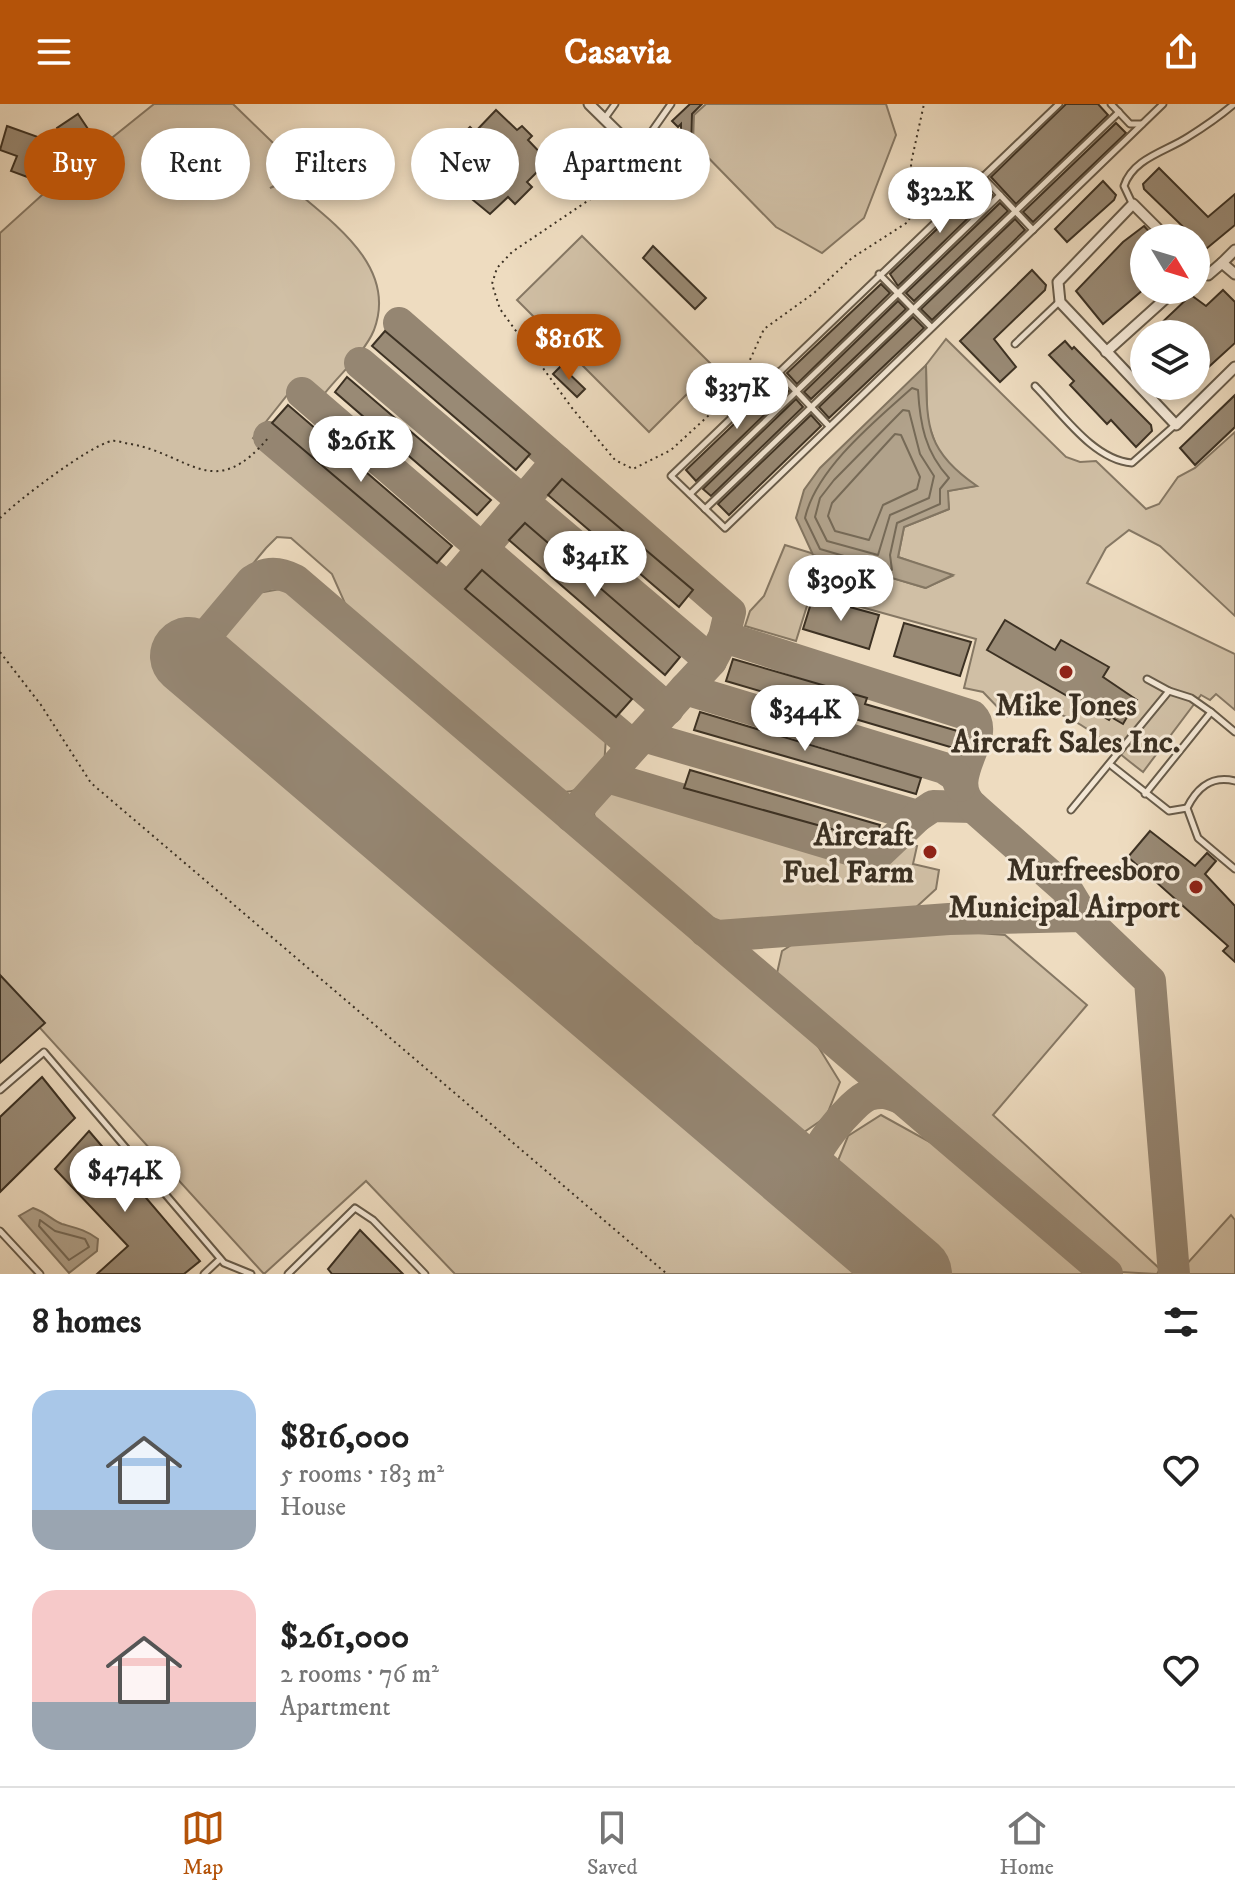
<!DOCTYPE html>
<meta charset="utf-8">
<style>
:root{--surface:#fff;--page:#f6f6f6;--text:#222;--muted:#767676;--line:#e0e0e0;--accent:#b45309}
body{margin:0;font-family:"IM FELL DW Pica",serif;background:var(--page);color:var(--text);height:100vh;display:flex;flex-direction:column;font-size:30px;white-space:nowrap}
*{box-sizing:border-box;margin:0}
p{font-size:26px;color:var(--muted)}
.icon{flex:none;width:44px;height:44px;fill:none;stroke:currentColor;stroke-width:2;stroke-linecap:round;stroke-linejoin:round}
.map{position:relative;height:1170px;overflow:hidden}
.panel{display:flex;flex-direction:column;background:var(--surface);flex:1}
.panel>*{flex:none}
.top-card{position:absolute;left:24px;top:24px;width:800px;height:72px;display:flex;gap:16px}
.needle{width:52px;rotate:128deg}
.buttons{position:absolute;left:1130px;top:120px;display:grid;gap:16px}
.buttons a{display:grid;place-items:center;width:80px;height:80px;border-radius:50%;background:var(--surface);box-shadow:0 4px 12px #0003;font-size:40px}
.price{position:absolute;translate:-50% -68px;padding:0 18px;border-radius:28px;background:#fff;color:#222;font-size:26px;line-height:52px;filter:drop-shadow(0 2px 4px #0008)}
.price::after{content:'';position:absolute;left:50%;top:48px;width:24px;height:18px;margin-left:-12px;background:inherit;clip-path:polygon(0 0,100% 0,50% 100%)}
.price.active{background:var(--accent);color:#fff}
ul{padding:0;list-style:none}
li{display:flex;align-items:center;gap:24px;height:200px;padding:0 32px}
li span{display:grid;place-items:center;flex:none;width:224px;height:160px;border-radius:24px;color:#555}
li>.icon{margin-inline-start:auto}
span .icon{width:96px;height:96px;fill:#fffc;stroke-width:1}
li b{font-size:34px}
h2{display:flex;justify-content:space-between;align-items:center;height:96px;padding:0 32px;font-size:34px}
.chip{padding:0 28px;border-radius:36px;background:var(--surface);box-shadow:0 4px 12px #0003;font-size:28px;line-height:72px}
.chip.active{background:var(--accent);color:#fff}
header{display:flex;justify-content:space-between;align-items:center;height:104px;padding:0 32px;background:var(--accent);color:#fff;font-size:36px;font-weight:800}
.tab-bar{display:flex;justify-content:space-around;align-items:center;height:112px;border-top:2px solid var(--line);background:var(--surface);font-size:22px;color:var(--muted)}
.tab-bar a{display:grid;justify-items:center;gap:4px}
.tab-bar .active{color:var(--accent)}
.map>svg:first-child{display:block}
.green{fill:#d0bfa5;stroke:#867864;stroke-width:2}
.water{fill:#b1a28b;stroke:#827561;stroke-width:2}
.lines{fill:none;stroke-linecap:round;stroke-linejoin:round}
.shore{stroke:#766a57;stroke-width:2}
.taxiway{stroke:#958672;stroke-width:32}
.runway{stroke:#958672;stroke-width:78}
.building{fill:#998a75;stroke:#3c3123;stroke-width:2}
.lane-casing{stroke:#685c4a;stroke-width:9}
.street-casing{stroke:#685c4a;stroke-width:13}
.path{stroke:#3c3123;stroke-width:2;stroke-dasharray:2 4;stroke-linecap:butt}
.lane{stroke:#f4e8d6;stroke-width:5}
.street{stroke:#f4e8d6;stroke-width:9}
.poi-dot{fill:#8f2418;stroke:#f4e8d6;stroke-width:3}
.labels{text-anchor:middle;stroke-width:6;stroke-linejoin:round;paint-order:stroke}
.poi-label{font-size:32px;font-weight:bold;fill:#3c3123;stroke:#f4e8d6;text-anchor:end}
</style>
<header><svg class="icon" aria-label="menu" viewBox="0 0 24 24"><path d="M4 6h16M4 12h16M4 18h16"/></svg>Casavia<svg class="icon" aria-label="share" viewBox="0 0 24 24"><path d="M12 15V3M7 8l5-5 5 5M5 13v7h14v-7"/></svg></header>
<div class="map">
<svg width="1235" height="1170" viewBox="0 0 1235 1170">
<rect width="100%" height="100%" fill="#eedcc0"/>
<filter id="stains"><feTurbulence type="fractalNoise" baseFrequency=".0025" numOctaves="4"/><feColorMatrix values="0 0 0 0 .2 0 0 0 0 .09 0 0 0 0 .02 0 0 0 .5 -.17"/></filter>
<radialGradient id="worn" r=".72"><stop offset=".6" stop-color="#630" stop-opacity="0"/><stop offset="1" stop-color="#630" stop-opacity=".3"/></radialGradient>
<!-- green -->
<g class="green">
<path d="M154,0h79l68,66 -31,18 15,-6c42,37 114,82 89,148 -9,22 -34,44 -49,63l-7,1 -18,-15 -47,59 353,299 -2,30c-18,17 -31,34 -56,19l-197,-169 -19,-43 -41,-36 -14,-1 -11,11 -104,125 708,601h-415l-89,-93 -102,93 -264,-290v-751l52,-47z"/>
<polygon points="706,0 886,0 896,31 864,114 822,149 776,123 693,38 694,11"/>
<polygon points="582,132 714,263 649,328 517,196"/>
<path d="M946,235l120,118 14,5 16,-1 50,48 13,-5 19,-27 17,-9 40,-36v184l-75,-70 -31,-16 -23,18 -19,35 148,71v56l-19,-16 -6,6 -9,-5 -58,77c-34,-25 -93,-86 -136,-55l-24,-25 -19,-4 12,-49 -165,-46 -15,48 -51,-15 5,-15 14,-15 21,-51 140,43 27,-12 -54,-19 6,-30 45,-18 -2,-18 29,-5 -25,-17 -14,-21 -10,-28 -1,-55z"/>
<polygon points="286,484 811,931 840,978 826,1013 794,1035 225,551 223,527 252,490"/>
<polygon points="623,688 871,763 902,739 917,742 913,760 939,766 936,785 912,807 725,821 712,818 599,725 594,710 597,698 608,690"/>
<polygon points="926,825 1005,831 1087,901 993,1011 1160,1165 1157,1170 1120,1168 784,882 777,869 782,847 796,838"/>
<polygon points="881,1011 948,1048 1093,1170 951,1170 833,1069 848,1032"/>
<polygon points="1231,1111 1235,1116 1235,1170 1185,1170 1184,1163"/>
</g>
<!-- water -->
<g class="water">
<path d="M926,261c1,59 -2,85 51,121l-29,5 1,18 -45,18 -6,30 55,18 -27,13 -113,-33 -17,-37 8,-28 16,-22z"/>
<path d="M33,1104c13,4 20,13 29,16 14,4 24,6 36,15l-1,12 -28,22 -50,-57z"/>
</g>
<g class="lines">
<!-- shore -->
<g class="shore">
<path d="M912,284l6,2c2,34 7,62 31,88l-9,11v15l-43,19 -7,32 2,15 -72,-21 -15,-31c11,-49 70,-97 107,-130z"/>
<polygon points="903,306 909,307 920,350 934,372 929,394 890,411 878,451 827,437 815,413 820,394 834,376"/>
<polygon points="895,330 901,331 920,373 917,385 883,401 869,436 835,427 828,412 832,399"/>
<polygon points="40,1116 55,1127 85,1135 89,1143 69,1156 39,1122"/>
</g>
<!-- taxiway -->
<g class="taxiway">
<polyline points="399,219 730,508 724,533"/>
<polyline points="360,259 711,557"/>
<polyline points="302,289 668,605"/>
<polyline points="269,333 633,642"/>
<polyline points="449,484 557,357"/>
<path d="M189,552l63,-75c15,-10 27,-9 43,-1l812,694"/>
<path d="M643,632l275,80 15,-10 40,1c-32,-29 20,-70 -1,-91l-248,-79 -13,24 -26,28"/>
<polyline points="607,673 868,751 880,748 918,712"/>
<polyline points="973,703 1067,786 1084,814"/>
<polyline points="571,712 685,585 944,664 956,672 960,682"/>
<polyline points="705,827 718,832 949,815 1082,812 1150,877 1174,1170"/>
<polyline points="776,1053 796,1057 815,1048"/>
<path d="M827,1096c-7,-8 -16,-15 -17,-26 -3,-18 42,-73 59,-79 12,-4 20,-2 31,3"/>
</g>
<!-- runway -->
<polyline class="runway" points="189,552 913,1170"/>
</g>
<!-- building -->
<g class="building">
<polygon points="690,0 702,0 692,10 691,50 681,41 681,20 678,23 672,17"/>
<polygon points="1066,0 1098,0 1108,11 1016,100 991,73"/>
<polygon points="496,6 517,26 522,22 532,32 528,36 548,57 527,78 532,83 515,100 508,93 490,110 456,82 460,79 444,63 462,46 454,39 470,23 475,28"/>
<polygon points="78,10 88,25 82,29 84,33 65,45 57,24"/>
<polygon points="1116,19 1126,29 1033,118 1023,108"/>
<polygon points="7,22 38,33 28,60 35,63 30,74 11,67 17,52 0,46"/>
<polygon points="1159,64 1208,113 1235,90 1235,121 1206,145 1144,85 1143,80"/>
<polygon points="1103,77 1116,91 1114,96 1067,138 1055,125"/>
<polygon points="983,81 992,91 898,182 890,170"/>
<polygon points="1000,99 1008,107 914,197 906,189"/>
<polygon points="1015,115 1025,126 932,216 921,205"/>
<polygon points="1144,122 1155,134 1144,134 1144,185 1103,220 1076,187 1123,138"/>
<polygon points="653,142 706,194 695,205 643,154"/>
<polygon points="1032,166 1046,181 1045,186 994,235 1016,263 1000,278 960,237"/>
<polygon points="881,180 890,189 797,280 787,269"/>
<polygon points="1223,186 1235,198 1235,239 1202,269 1196,263 1196,230 1161,230 1156,224 1191,191 1206,202"/>
<polygon points="898,197 906,205 811,295 804,288"/>
<polygon points="913,213 924,224 829,314 819,303"/>
<polygon points="385,227 530,350 516,366 372,242"/>
<polygon points="1065,237 1072,245 1074,243 1151,321 1152,327 1136,343 1111,316 1107,320 1070,281 1074,277 1049,251"/>
<polygon points="561,262 585,285 577,293 553,270"/>
<polygon points="347,273 491,396 477,411 335,288"/>
<polygon points="779,277 789,287 696,377 686,366"/>
<polygon points="1235,291 1235,323 1195,361 1180,344"/>
<polygon points="796,295 803,303 711,392 703,385"/>
<polygon points="288,301 452,442 437,459 272,319"/>
<polygon points="811,311 821,322 729,411 718,400"/>
<polygon points="562,375 693,486 679,503 548,391"/>
<polygon points="525,419 680,553 665,571 509,436"/>
<polygon points="482,466 632,595 616,613 465,485"/>
<polygon points="813,493 879,511 869,545 803,525"/>
<polygon points="1005,516 1055,546 1061,536 1109,563 1103,573 1137,596 1123,620 1111,613 1109,616 987,546"/>
<polygon points="904,519 971,538 960,572 894,552"/>
<polygon points="733,555 867,594 865,600 961,628 957,645 726,577"/>
<polygon points="700,608 921,674 916,690 694,626"/>
<polygon points="690,666 880,721 875,737 684,684"/>
<polygon points="1150,727 1195,762 1207,749 1216,757 1205,770 1235,802 1235,858 1223,847 1228,842 1128,753"/>
<polygon points="0,871 45,919 0,959"/>
<polygon points="42,973 75,1014 0,1088 0,1013"/>
<polygon points="89,1027 200,1157 184,1170 97,1170 128,1142 55,1065"/>
<polygon points="360,1126 403,1170 332,1170 328,1165"/>
</g>
<g class="lines">
<!-- lane casing -->
<g class="lane-casing">
<g id="lane">
<polyline points="1059,0 671,372 725,424 1163,0"/>
<polyline points="1111,0 1130,20 1142,20"/>
<polyline points="605,14 615,0"/>
<polyline points="638,47 671,0"/>
<polyline points="982,72 1000,91"/>
<path d="M1132,99l-8,-17c9,-28 43,-35 64,-49 16,-10 32,-21 46,-33"/>
<polyline points="879,170 931,223"/>
<polyline points="1015,240 1059,198"/>
<polyline points="778,268 829,322"/>
<path d="M1035,282c26,26 58,74 97,77l43,-38"/>
<polyline points="690,390 1000,91 1033,126"/>
<polyline points="705,405 1119,8"/>
<polyline points="1147,575 1169,587"/>
<polyline points="1112,662 1169,707 1187,704"/>
<path d="M1235,677c-24,-6 -38,7 -48,27l11,30 37,31"/>
<polyline points="1145,690 1211,608 1235,628"/>
<polyline points="1071,706 1169,587 1191,594 1211,608"/>
<polyline points="0,986 44,948 224,1159 251,1170"/>
<polyline points="0,1127 40,1170"/>
<polyline points="204,1170 220,1155"/>
<polyline points="288,1170 355,1104 373,1116 425,1170"/>
</g>
</g>
<!-- street casing -->
<g class="street-casing">
<g id="street">
<polyline points="589,0 642,52"/>
<polyline points="1167,134 1133,100 1058,178 1060,198 1176,321 1235,263"/>
<polyline points="1222,159 1235,146"/>
<polyline points="1196,165 1208,171 1222,159 1235,170"/>
<polyline points="1106,248 1175,186"/>
</g>
</g>
<!-- path -->
<g class="path">
<polyline points="626,71 512,148 497,164 492,180 500,205 572,304 615,356 633,365 671,346 720,301 744,269 764,225 814,189 852,154 908,118 912,109 911,59 924,0"/>
<path d="M0,414c17,-17 90,-73 112,-77 5,-1 14,3 19,3 60,11 83,59 138,-7"/>
<polyline points="0,548 41,601 91,679 667,1170"/>
</g>
<!-- lane -->
<use href="#lane" class="lane"/>
<!-- street -->
<use href="#street" class="street"/>
</g>
<!-- markers -->
<g class="poi-dot">
<circle cx="1066" cy="568" r="8"/>
<circle cx="930" cy="748" r="8"/>
<circle cx="1196" cy="783" r="8"/>
</g>
<g class="labels">
<!-- poi labels -->
<g class="poi-label">
<text x="1066" y="611" text-anchor="middle">Mike Jones<tspan x="1066" dy="37">Aircraft Sales Inc.</tspan></text>
<text x="914" y="741">Aircraft<tspan x="914" dy="37">Fuel Farm</tspan></text>
<text x="1180" y="776">Murfreesboro<tspan x="1180" dy="37">Municipal Airport</tspan></text>
</g>
</g>
<rect width="100%" height="100%" filter="url(#stains)"/>
<rect width="100%" height="100%" fill="url(#worn)"/>
</svg>
<div class="buttons">
<a><svg class="needle" viewBox="-14 -14 28 28"><path d="M0-13l5 13h-10z" fill="#e53935"/><path d="M0 13l5-13h-10z" fill="#767676"/></svg></a>
<a><svg class="icon" aria-label="layers" viewBox="0 0 24 24"><path d="M12 4l9 5-9 5-9-5zM3 14l9 5 9-5"/></svg></a>
</div>
<b class="price" style="left:940px;top:131px">$322K</b>
<b class="price active" style="left:569px;top:278px">$816K</b>
<b class="price" style="left:737px;top:327px">$337K</b>
<b class="price" style="left:361px;top:380px">$261K</b>
<b class="price" style="left:595px;top:495px">$341K</b>
<b class="price" style="left:841px;top:519px">$309K</b>
<b class="price" style="left:805px;top:649px">$344K</b>
<b class="price" style="left:125px;top:1110px">$474K</b>
<div class="top-card">
<a class="chip active">Buy</a>
<a class="chip">Rent</a>
<a class="chip">Filters</a>
<a class="chip">New</a>
<a class="chip">Apartment</a>
</div>
</div>
<section class="panel">
<h2>8 homes<svg class="icon" aria-label="filters" viewBox="0 0 24 24"><path d="M4 7h16M4 17h16"/><circle cx="9" cy="7" r="2"/><circle cx="15" cy="17" r="2"/></svg></h2>
<ul>
<li><span style="background:linear-gradient(#a9c7e8 75%,#9aa5b1 0)"><svg class="icon" aria-label="home" viewBox="0 0 24 24"><path d="M3 11l9-7 9 7M6 9v11h12V9"/></svg></span><div><b>$816,000</b><p>5 rooms · 183 m²</p><p>House</p></div><svg class="icon" aria-label="heart" viewBox="0 0 24 24"><path d="M12 20l-8-8c-3-5 5-10 8-4 3-6 11-1 8 4z"/></svg></li>
<li><span style="background:linear-gradient(#f6c9c9 70%,#9aa5b1 0)"><svg class="icon" aria-label="home" viewBox="0 0 24 24"><path d="M3 11l9-7 9 7M6 9v11h12V9"/></svg></span><div><b>$261,000</b><p>2 rooms · 76 m²</p><p>Apartment</p></div><svg class="icon" aria-label="heart" viewBox="0 0 24 24"><path d="M12 20l-8-8c-3-5 5-10 8-4 3-6 11-1 8 4z"/></svg></li>
</ul>
</section>
<nav class="tab-bar">
<a class="active"><svg class="icon" aria-label="map" viewBox="0 0 24 24"><path d="M3 6l6-2 6 2 6-2v14l-6 2-6-2-6 2zM9 4v14M15 6v14"/></svg>Map</a>
<a><svg class="icon" aria-label="saved" viewBox="0 0 24 24"><path d="M7 4h10v16l-5-4-5 4z"/></svg>Saved</a>
<a><svg class="icon" aria-label="home" viewBox="0 0 24 24"><path d="M3 11l9-7 9 7M6 9v11h12V9"/></svg>Home</a>
</nav>
